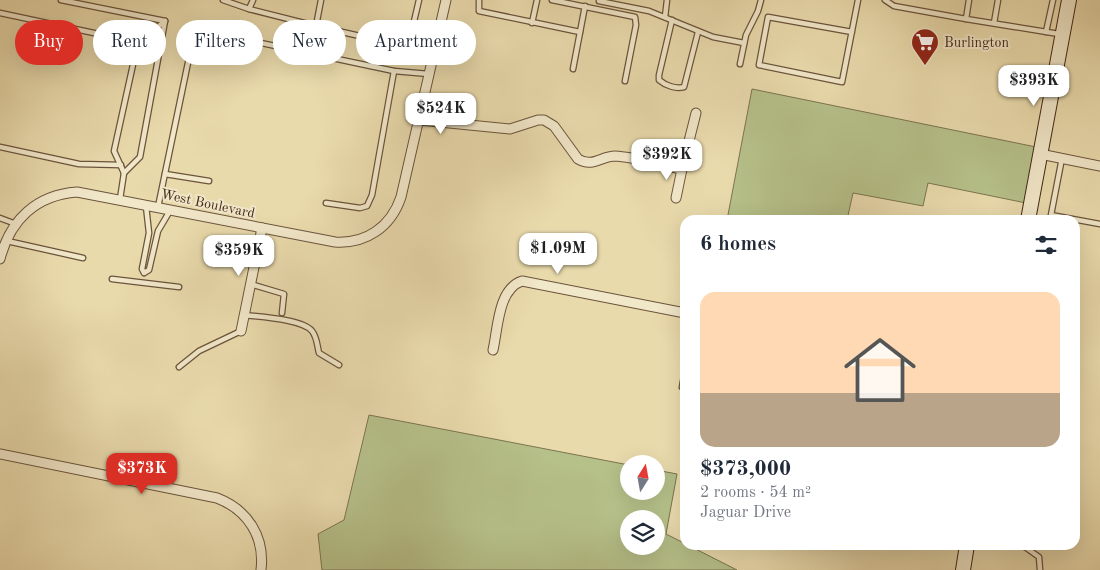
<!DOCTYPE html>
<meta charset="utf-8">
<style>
:root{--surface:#fff;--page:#f2f2f3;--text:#1f2937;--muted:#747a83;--accent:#d93025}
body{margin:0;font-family:"Old Standard TT",serif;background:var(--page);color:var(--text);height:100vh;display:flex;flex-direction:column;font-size:19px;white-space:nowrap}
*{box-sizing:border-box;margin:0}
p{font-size:16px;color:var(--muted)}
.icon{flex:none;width:28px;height:28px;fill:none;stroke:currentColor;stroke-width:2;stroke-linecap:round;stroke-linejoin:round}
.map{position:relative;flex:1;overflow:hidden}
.sheet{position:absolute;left:680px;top:215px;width:400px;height:335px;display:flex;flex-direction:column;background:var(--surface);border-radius:15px;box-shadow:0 5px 20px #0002}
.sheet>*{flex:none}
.hud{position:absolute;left:15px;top:20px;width:475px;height:45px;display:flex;gap:10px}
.needle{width:32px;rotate:11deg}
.fabs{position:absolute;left:620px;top:455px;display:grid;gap:10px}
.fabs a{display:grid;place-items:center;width:45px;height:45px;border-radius:50%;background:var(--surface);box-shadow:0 5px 20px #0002;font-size:25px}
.price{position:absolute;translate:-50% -42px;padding:0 11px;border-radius:10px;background:#fff;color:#222;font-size:16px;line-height:32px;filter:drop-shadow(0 1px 2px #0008)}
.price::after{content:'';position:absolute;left:50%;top:30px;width:15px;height:11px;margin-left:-8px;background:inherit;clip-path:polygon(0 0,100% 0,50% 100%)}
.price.on{background:var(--accent);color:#fff}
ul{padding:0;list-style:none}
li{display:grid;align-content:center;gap:10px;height:265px;padding:0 20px}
li span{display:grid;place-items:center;height:155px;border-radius:15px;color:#555}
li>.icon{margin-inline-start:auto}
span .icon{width:90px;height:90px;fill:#fffc;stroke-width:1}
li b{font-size:21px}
h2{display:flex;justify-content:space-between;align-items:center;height:60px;padding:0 20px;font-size:21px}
.tag{padding:0 18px;border-radius:22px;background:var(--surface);box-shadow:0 5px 20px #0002;font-size:18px;line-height:45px}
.tag.on{background:var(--accent);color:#fff}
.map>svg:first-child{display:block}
.green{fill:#b6c089;stroke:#7c7450;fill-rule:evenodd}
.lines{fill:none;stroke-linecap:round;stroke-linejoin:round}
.lane-casing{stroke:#6b543c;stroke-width:7}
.street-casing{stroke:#6b543c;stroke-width:11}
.secondary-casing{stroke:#412816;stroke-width:16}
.lane{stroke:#f1e7c9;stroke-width:4.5}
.street{stroke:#f1e7c9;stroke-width:9}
.secondary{stroke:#f1e7c9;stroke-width:14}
.labels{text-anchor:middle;stroke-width:4;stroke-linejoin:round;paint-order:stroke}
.poi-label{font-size:14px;fill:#412816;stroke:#f1e7c9;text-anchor:start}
.street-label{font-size:14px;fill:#412816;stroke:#f1e7c9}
</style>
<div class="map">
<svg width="1100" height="570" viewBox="0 0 1100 570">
<rect width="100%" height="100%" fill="#e9daac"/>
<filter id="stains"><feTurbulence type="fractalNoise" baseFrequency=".004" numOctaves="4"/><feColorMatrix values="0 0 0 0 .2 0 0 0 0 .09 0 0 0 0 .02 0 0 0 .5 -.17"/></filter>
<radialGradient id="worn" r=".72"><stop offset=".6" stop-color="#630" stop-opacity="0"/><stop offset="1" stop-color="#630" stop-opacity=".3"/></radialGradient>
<!-- green -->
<g class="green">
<polygon points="752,89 1041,148 1031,204 928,183 923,206 853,193 847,220 727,220"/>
<path d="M369,415l260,50v26h27v-21l21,4 -11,60 71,36h-415l-4,-36 26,-14zM629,519h27v27h-27z"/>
</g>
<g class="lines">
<!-- lane casing -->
<g class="lane-casing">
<g id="lane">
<polyline points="61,0 165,21 140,157 124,173"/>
<polyline points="223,0 249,9"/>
<polyline points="253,0 249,9 316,26"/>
<polyline points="321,0 316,26 434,53"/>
<polyline points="479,0 479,11 580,32"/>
<polyline points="552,0 635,17 636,25 625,81"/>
<polyline points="885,0 894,6 966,19"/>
<polyline points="969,0 966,19 1059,34"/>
<polyline points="599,1 649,11 713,37 744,43"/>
<polyline points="0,13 122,39 133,47 134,60 114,151 124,173 120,199"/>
<polyline points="665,17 667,0"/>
<path d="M672,20l-13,55v5c7,6 17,9 25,7l14,-55"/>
<polyline points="532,23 537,0"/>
<polyline points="994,23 998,0"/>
<polyline points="852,32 768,17 759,65 842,82 858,0"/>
<polyline points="1046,32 1053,0"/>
<polyline points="133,47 165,21"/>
<polyline points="408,47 419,0"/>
<polyline points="740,64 746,35 758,11 761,0"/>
<polyline points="573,69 585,6"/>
<polyline points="0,147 79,164 121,165"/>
<polyline points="1062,158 1051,215 1100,224"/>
<polyline points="165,174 209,181"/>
<polyline points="326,203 360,208 367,206 372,195 394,71"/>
<polyline points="146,206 149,233 142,269 144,273 149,270 158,231 171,209"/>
<polyline points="158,207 195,29 394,71 429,74"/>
<polyline points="0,218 16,224"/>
<polyline points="7,241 83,258"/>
<polyline points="112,279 179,287"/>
<polyline points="250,284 284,294 282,313"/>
<path d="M244,315c15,2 58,4 68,16 5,6 5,14 7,22l20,12"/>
<polyline points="179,367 199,351 241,331"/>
<polyline points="682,387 685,370"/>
<polyline points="1016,545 1025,547 1039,557 1040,570"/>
</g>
</g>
<!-- street casing -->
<g class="street-casing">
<g id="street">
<polyline points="422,106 457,115 463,123"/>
<path d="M419,120l91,9 28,-9h6l10,6 24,33c15,9 23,-3 37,-3 22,1 45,10 67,13l14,-56"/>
<polyline points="1040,154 1100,166"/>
<polyline points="676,198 682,169"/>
<path d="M0,259c10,-39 36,-64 77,-67l258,50c31,2 56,-15 66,-45l45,-197"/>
<polyline points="241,331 262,228"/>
<path d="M493,350c5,-22 5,-61 29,-69l163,32"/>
<path d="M0,454l217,44c31,12 48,39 44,72"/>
</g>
</g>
<!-- secondary casing -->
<g class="secondary-casing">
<g id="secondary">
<polyline points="1028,220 1069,0"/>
<polyline points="963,570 967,545"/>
</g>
</g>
<!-- lane -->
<use href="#lane" class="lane"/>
<!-- street -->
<use href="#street" class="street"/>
<!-- secondary -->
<use href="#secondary" class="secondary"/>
</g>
<!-- icons -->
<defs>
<g id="supermarket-pin" transform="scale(1.4375)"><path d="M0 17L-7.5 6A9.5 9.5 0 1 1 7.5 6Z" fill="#8f2418" stroke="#f1e7c9"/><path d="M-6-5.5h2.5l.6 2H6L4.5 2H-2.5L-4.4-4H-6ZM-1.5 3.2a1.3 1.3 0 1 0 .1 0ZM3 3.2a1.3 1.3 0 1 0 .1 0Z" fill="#fff"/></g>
</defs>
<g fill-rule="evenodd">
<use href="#supermarket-pin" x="925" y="42"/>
</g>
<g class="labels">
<!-- poi labels -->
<g class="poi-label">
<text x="944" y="47">Burlington</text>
</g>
<!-- street labels -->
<g class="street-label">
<text transform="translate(208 203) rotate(12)" y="5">West Boulevard</text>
</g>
</g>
<rect width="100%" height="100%" filter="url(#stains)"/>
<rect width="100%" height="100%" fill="url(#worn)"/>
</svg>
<div class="fabs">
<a><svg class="needle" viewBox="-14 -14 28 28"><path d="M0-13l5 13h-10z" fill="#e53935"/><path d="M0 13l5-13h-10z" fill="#747a83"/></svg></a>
<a><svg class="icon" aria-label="layers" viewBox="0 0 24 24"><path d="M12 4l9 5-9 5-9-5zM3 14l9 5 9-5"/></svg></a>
</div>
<b class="price" style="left:1034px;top:107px">$393K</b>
<b class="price" style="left:441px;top:135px">$524K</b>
<b class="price" style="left:667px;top:181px">$392K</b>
<b class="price" style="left:558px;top:275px">$1.09M</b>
<b class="price" style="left:239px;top:277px">$359K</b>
<b class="price on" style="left:142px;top:495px">$373K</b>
<div class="hud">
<a class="tag on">Buy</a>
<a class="tag">Rent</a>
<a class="tag">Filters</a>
<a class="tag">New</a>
<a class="tag">Apartment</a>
</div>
<section class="sheet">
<h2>6 homes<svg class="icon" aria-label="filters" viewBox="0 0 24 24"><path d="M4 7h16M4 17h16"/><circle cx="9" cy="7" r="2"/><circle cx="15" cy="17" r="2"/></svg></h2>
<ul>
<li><span style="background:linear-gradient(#ffd9b3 65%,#b9a48a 0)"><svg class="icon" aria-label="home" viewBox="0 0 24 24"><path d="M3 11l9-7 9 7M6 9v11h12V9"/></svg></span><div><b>$373,000</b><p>2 rooms · 54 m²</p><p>Jaguar Drive</p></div></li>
</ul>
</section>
</div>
